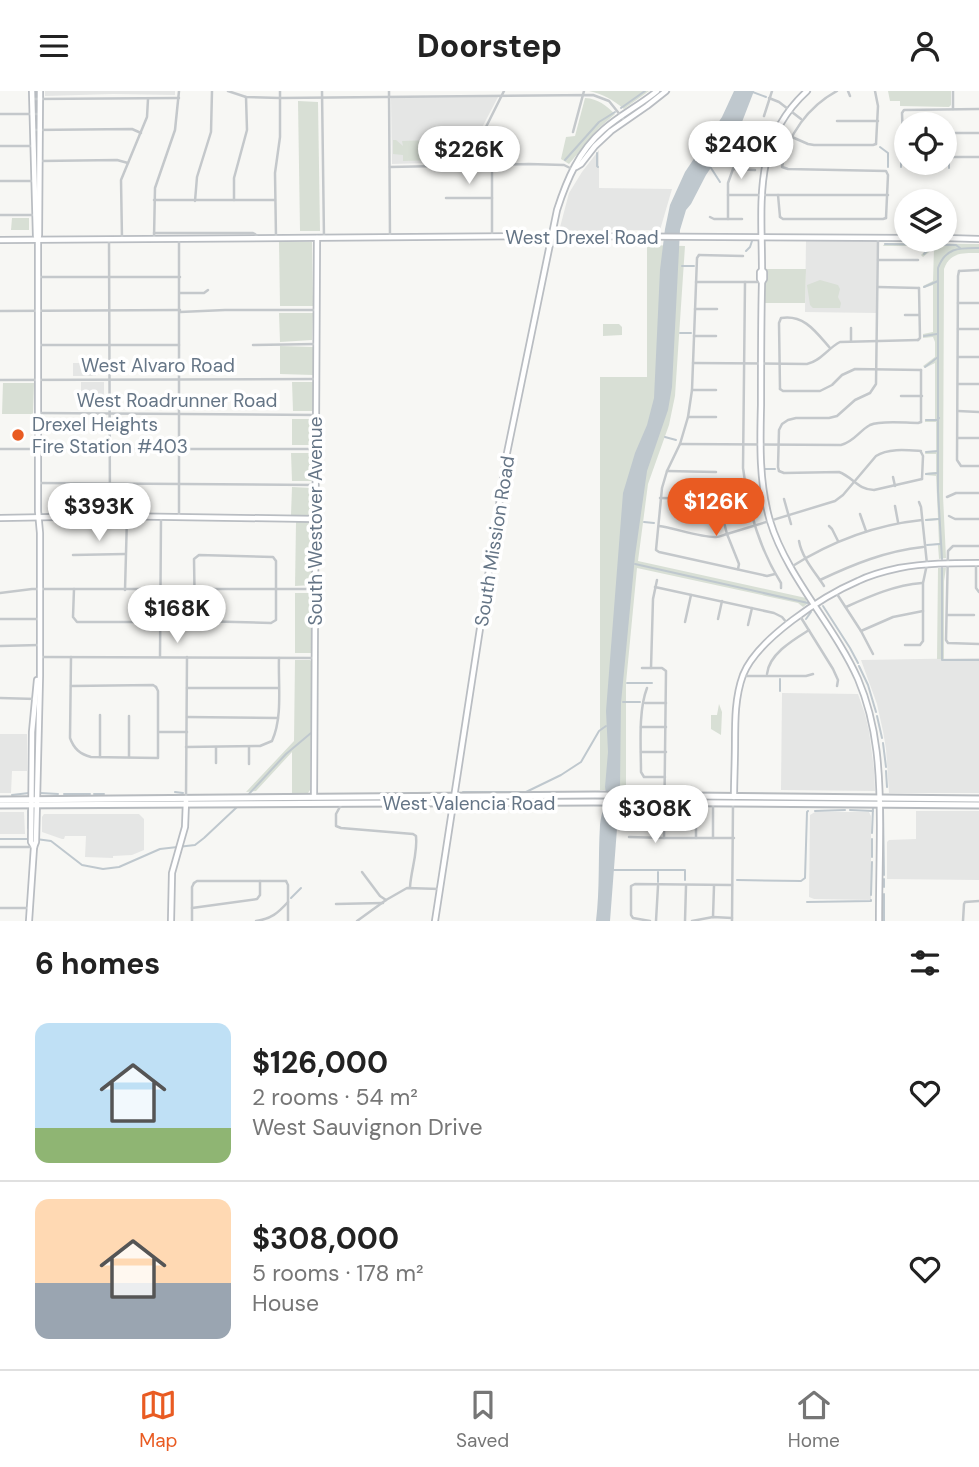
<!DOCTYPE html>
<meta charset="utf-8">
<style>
:root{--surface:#fff;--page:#f2f2f2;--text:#222;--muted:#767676;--line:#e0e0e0;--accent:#e95b22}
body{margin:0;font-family:"DM Sans",sans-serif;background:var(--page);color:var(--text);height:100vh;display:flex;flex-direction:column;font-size:26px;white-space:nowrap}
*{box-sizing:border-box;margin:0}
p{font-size:23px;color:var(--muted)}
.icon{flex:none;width:38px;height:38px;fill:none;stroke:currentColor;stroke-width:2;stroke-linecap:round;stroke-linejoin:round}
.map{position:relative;height:830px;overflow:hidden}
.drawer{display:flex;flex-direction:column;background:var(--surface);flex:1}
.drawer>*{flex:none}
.tools{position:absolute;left:894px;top:21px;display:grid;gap:14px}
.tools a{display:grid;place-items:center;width:63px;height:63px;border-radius:50%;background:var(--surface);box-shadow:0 4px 10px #0003;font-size:35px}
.price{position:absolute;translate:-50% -60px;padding:0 16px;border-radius:24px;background:#fff;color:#222;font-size:23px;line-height:46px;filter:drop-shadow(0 2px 4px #0008)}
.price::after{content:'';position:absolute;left:50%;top:42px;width:21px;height:16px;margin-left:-10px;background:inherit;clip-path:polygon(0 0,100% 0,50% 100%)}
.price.selected{background:var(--accent);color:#fff}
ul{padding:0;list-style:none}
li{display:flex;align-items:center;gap:21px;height:175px;padding:0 35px}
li+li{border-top:2px solid var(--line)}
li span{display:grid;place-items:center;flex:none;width:196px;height:140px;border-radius:14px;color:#555}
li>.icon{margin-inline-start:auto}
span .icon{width:84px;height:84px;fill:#fffc;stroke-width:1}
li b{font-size:30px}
h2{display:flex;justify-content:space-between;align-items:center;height:84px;padding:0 35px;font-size:30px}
header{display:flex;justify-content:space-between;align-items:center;height:91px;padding:0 35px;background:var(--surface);font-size:32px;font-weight:700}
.tab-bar{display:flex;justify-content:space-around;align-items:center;height:98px;border-top:2px solid var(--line);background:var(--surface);font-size:19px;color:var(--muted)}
.tab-bar a{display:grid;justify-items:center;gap:4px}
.tab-bar .selected{color:var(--accent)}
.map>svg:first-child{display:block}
.built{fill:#e5e6e5}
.green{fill:#d8dfd5}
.water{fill:#bfc8ce}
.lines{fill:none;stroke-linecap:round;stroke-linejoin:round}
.stream{stroke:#bfc8ce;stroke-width:2}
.secondary-casing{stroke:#b9bdc2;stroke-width:8}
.primary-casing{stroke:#b7bbbf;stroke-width:9}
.street{stroke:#c4c8cb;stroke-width:2.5}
.secondary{stroke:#fff;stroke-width:4.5}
.primary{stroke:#fff;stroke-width:5}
.poi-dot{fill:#e95b22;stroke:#fff;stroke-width:2.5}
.labels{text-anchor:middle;stroke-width:7;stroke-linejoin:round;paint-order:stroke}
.street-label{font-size:19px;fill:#657586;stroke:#fff}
.poi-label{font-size:19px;fill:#657586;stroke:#fff;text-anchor:start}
</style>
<header><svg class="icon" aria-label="menu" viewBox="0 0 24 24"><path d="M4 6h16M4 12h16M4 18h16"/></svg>Doorstep<svg class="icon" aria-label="person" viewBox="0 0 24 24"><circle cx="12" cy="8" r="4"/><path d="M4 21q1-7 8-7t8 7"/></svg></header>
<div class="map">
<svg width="979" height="830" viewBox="0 0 979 830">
<rect width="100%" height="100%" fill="#f7f7f4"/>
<!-- built -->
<g class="built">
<polygon points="45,0 175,0 175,4 113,3 45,5"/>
<polygon points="498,6 464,71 392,73 391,7"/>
<polygon points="599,59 599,97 672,98 660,139 559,140 569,102 582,81"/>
<polygon points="806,149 877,150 876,222 805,221"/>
<polygon points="73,272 97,272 96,285 73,285"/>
<rect x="81" y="291" width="23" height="13"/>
<polygon points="979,567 979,702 889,702 886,658 883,640 877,613 861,569"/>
<polygon points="782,602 858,603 865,623 869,640 874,678 875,700 781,699"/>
<polygon points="0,643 27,643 27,680 12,680 11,702 0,702"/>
<polygon points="916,720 979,720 979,789 887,788 887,751 889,749 916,748"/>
<polygon points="0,721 24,721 25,743 0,743"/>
<polygon points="815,721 869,721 871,725 871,809 814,808 809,806 810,724"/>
<polygon points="44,723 139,723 144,728 144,759 132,764 113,765 113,767 85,766 86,745 65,745 64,748 62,748 42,741 42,726"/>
</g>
<!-- green -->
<g class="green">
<path d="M589,0h60l-25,18c-12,-10 -21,-15 -35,-18z"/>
<polygon points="888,0 951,0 951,14 949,16 900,15 900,10 890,10"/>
<path d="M585,7c14,1 20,7 30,16l-16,14 -30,36 -8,-5 5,-22 9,-1z"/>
<polygon points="298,10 318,11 320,140 300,140"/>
<polygon points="449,45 450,47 469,47 469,50 462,50 462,54 470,55 463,71 462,64 435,64 434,69 403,70 403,64 393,63 393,49 396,49 403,55 402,50 432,49 432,46"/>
<polygon points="12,127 29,127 29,139 11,139"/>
<polygon points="279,151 312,151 313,215 280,215"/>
<path d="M885,152l94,1v9c-16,0 -29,-1 -35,16l-1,227 3,62 -7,1 -1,-14h-11l12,-2 -1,-23 -13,1v-2l13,-1 -2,-42 -11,-1v-2l11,-1v-18h-11l1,-3h10v-29h-11v-3h10v-56l-10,5 -2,-2 12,-9v-15l-2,-5 -10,1v-4l10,-2v-47l-9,3 -1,-2 10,-5 1,-33 -11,9 -2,-2 9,-9h-47z"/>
<polygon points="647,154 685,155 675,305 669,334 648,393 638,470 806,507 807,513 803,516 798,512 637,477 626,592 626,699 600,699 600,286 647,286"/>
<polygon points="765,178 806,178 805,212 765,212"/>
<polygon points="820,189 838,194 840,198 838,206 841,212 840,217 813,217 810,214 807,194"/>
<polygon points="279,222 313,222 312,249 280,251"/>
<polygon points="603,233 619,233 622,236 622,244 603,245"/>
<polygon points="280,255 313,256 313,284 280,283"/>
<polygon points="292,291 313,291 313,320 293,320"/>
<polygon points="3,292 34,292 33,323 2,323"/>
<polygon points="292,328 311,328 312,354 292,354"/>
<polygon points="291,362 309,362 313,364 312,390 292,390"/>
<polygon points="292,396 312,397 313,421 310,424 291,424"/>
<polygon points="296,431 312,431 312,494 295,495"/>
<polygon points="938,477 946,477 944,490 944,568 937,568"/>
<rect x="295" y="502" width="16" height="60"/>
<polygon points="295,569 310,569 312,571 310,699 308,702 292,702 292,661 256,700 246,701 294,650"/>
<polygon points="719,613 722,621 721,644 711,638 711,624 717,624"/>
</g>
<!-- water -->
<path class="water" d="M734,0h20l-12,31 -36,53 -15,29 -5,6 -6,20 -8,157 -4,23 -21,61 -12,85 -14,147 -1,86 -10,132h-14c4,-32 2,-64 4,-96 1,-13 8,-24 5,-38l3,-35 -2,-41 17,-218 12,-40 12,-28 7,-27 6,-128 5,-41 5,-24 15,-33 37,-55z"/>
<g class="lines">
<!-- stream -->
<g class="stream">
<polyline points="750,0 766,6"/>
<polyline points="621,17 645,0"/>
<polyline points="740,34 747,44"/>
<polyline points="880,56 888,62 888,76"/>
<polyline points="597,62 597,75 598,76"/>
<polyline points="565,69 599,31 615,21"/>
<polyline points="901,76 901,66 906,60"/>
<polyline points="711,77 720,91"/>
<polyline points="949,77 949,68"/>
<polyline points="885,153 956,154 960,157"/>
<polyline points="746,160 750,156 752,150"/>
<polyline points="924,163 933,154"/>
<polyline points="682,175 694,175"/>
<polyline points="924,196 938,190"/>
<polyline points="680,242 691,242"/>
<polyline points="924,245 937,243"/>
<polyline points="925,276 938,266"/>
<polyline points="926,329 937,329 939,327"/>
<polyline points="665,346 676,349"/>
<polyline points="926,361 938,360"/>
<polyline points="765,378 775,378"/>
<polyline points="926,383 938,382"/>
<polyline points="926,429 939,428"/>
<polyline points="644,431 654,432"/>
<polyline points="927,454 940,453"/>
<path d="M942,468l-4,-68v-223c8,-21 21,-20 41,-20"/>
<polyline points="635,473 808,512"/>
<polyline points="942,477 942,569 979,569"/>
<polyline points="823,515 850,557 858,572"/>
<polyline points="806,528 811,521"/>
<polyline points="859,575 868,594 876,621"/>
<polyline points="627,592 652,592"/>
<polyline points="780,600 780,588"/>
<polyline points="623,611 640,611"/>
<polyline points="877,625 882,647"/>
<polyline points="883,652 886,676"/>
<polyline points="886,680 887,696"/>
<polyline points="175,701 183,702"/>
<polyline points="463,701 526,701 561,684 581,671 599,640 606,635"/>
<polyline points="40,702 58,703"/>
<polyline points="64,703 90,703"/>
<polyline points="94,703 104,703"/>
<polyline points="12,704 29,702"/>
<polyline points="248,704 286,663 311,642"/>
<polyline points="850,719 873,720"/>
<polyline points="883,719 884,784"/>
<polyline points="815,720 845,719"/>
<polyline points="28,737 28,720"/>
<polyline points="872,742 873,717"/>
<polyline points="0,748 30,748"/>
<polyline points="36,748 51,750 82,774 103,778 119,776 160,758 195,754 204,747 237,716"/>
<polyline points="872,766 872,748"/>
<polyline points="614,779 685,779 685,789"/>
<polyline points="658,781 658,791"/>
<polyline points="884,788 884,796"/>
<polyline points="737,789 801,790 805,787 807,721 808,720"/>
<polyline points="871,804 872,771"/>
<polyline points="291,807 301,797"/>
<polyline points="807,811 871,810 871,809"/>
<polyline points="884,830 884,803"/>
</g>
<!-- secondary casing -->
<g class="secondary-casing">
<g id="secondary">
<polyline points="32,0 36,145 37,149"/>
<polyline points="576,76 581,73 595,55 611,40 647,15 666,0"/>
<polyline points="945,147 979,148"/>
<polyline points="0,149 552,145 906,147"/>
<path d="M762,179l-2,2v7l2,3 2,-3v-7l-2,-2c0,-67 -10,-129 45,-179"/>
<path d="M762,191c-1,41 -1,82 -1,123 -1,39 -2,78 9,116 17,56 64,104 88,158 20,47 22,96 22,146 0,32 -1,64 -1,96"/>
<polyline points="0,427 110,425 315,428"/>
<polyline points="314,706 317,147"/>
<path d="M734,706c0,-17 1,-35 1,-53 0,-24 0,-47 8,-69 14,-36 80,-79 115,-94 12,-6 27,-10 41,-13 26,-5 53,-5 80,-5"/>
<polyline points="34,756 31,751 32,641 37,589"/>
<polyline points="29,830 34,756 36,751 40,585 40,442 38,420 38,150 39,144 40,0"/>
<polyline points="171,830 172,782 185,736 186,710"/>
<path d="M435,830l72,-468 50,-243c10,-31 22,-59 46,-80 17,-15 37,-25 54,-39"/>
</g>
</g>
<!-- primary casing -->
<g class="primary-casing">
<g id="primary">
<polyline points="0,709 595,704 979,708"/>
<polyline points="0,714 593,711 979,714"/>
</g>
</g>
<!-- street -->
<g class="street">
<polyline points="228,0 246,6 280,7 593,4 609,10 625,30"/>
<polyline points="322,0 324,147"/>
<polyline points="389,0 390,147"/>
<path d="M837,0c-28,15 -50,44 -55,76l6,2 98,2 2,4 -2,43"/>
<polyline points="848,0 850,5"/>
<polyline points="875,0 878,15 876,53"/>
<polyline points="953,0 953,18"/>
<polyline points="769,7 779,11 801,28"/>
<polyline points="33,8 179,7"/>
<polyline points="0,23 39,23"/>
<polyline points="764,25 772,0"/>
<polyline points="837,30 878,30"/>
<polyline points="33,39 132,38 141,42"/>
<polyline points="573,41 584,0"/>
<polyline points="945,42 979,42"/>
<polyline points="792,46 808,53 814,54 873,54 876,53"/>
<polyline points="0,55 32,55"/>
<polyline points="906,57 903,51 902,22 904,19 979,18"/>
<polyline points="945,66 979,66"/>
<polyline points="41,70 117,69 128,72"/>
<polyline points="468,72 504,0"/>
<polyline points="390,76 529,73 564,74 574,79"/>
<polyline points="733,78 755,79"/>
<polyline points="0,90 34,90"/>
<polyline points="728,104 888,104"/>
<polyline points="778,104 780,126"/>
<polyline points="446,107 492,107"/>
<polyline points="154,109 275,109"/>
<polyline points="234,109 234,87 247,39 246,6"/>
<polyline points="195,110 197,86 211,41 212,0"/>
<polyline points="0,124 35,124"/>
<polyline points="710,126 714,128 742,128"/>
<polyline points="780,126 783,128 883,128 886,127"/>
<polyline points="728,128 728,92 733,78 751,51"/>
<polyline points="154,142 253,142 255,143 258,147"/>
<polyline points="492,144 492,74"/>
<polyline points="154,147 155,97 175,39 179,0"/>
<polyline points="276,147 275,82 280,46 280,0"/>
<polyline points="122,148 121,89 147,26 148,8"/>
<polyline points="109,149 110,425"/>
<polyline points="699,164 697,167 692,299 688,326 680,353 667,380 662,397 656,459 659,461 767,485 775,483"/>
<polyline points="699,164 743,165"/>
<polyline points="878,169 918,169"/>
<polyline points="959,180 958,185 957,369 961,375 979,375"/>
<polyline points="959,180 979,179"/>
<polyline points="40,186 180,186"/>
<polyline points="696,191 762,191"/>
<path d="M745,191l-2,186c5,42 16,80 38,115v5"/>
<polyline points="878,196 919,197"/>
<polyline points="180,202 204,202 208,199"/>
<polyline points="958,212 979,212"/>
<polyline points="695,218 717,218"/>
<polyline points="0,220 180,219"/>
<polyline points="180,221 225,219 316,219"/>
<polyline points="905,224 919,224"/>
<polyline points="958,238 979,238"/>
<polyline points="694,245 716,245"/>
<polyline points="918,249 920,247 919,197"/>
<polyline points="851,250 851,237"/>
<polyline points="39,254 179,254"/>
<polyline points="253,254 316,253"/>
<polyline points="958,266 979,266"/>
<path d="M693,272l114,1c14,-3 21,-16 33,-22l78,-2"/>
<polyline points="921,279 921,331"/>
<polyline points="0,289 315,288"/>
<polyline points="958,293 979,293"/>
<polyline points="780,298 783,300 820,300 832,294 842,284 855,278 921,279"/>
<path d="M780,298l-1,-66 2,-5c23,-4 35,14 49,30"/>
<polyline points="692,299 716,299"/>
<polyline points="901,305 922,305"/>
<polyline points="958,320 979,321"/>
<polyline points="39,322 316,324"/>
<polyline points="688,326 716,326"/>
<polyline points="958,347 979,347"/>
<path d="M680,353l161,1c13,-3 18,-14 29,-20 11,-5 35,-2 48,-2l3,-1"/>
<polyline points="0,358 316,358"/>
<polyline points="921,361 923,365 922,388"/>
<polyline points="667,380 716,381"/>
<polyline points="779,380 778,376 779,339 782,333 788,329 796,327 829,327 837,325 855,309 870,302 876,293 878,148"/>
<path d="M779,380l5,2 55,-1c14,5 19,18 35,18l48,-11"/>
<polyline points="893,386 895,395"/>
<polyline points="39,392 315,394"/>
<polyline points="947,406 956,402 979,402"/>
<polyline points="660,407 718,408"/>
<polyline points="718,408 727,443 739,473 738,478"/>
<polyline points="784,408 791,433"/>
<polyline points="895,415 898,431"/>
<polyline points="860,423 866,440"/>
<polyline points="949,425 955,428 979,428"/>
<polyline points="179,426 179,150"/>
<path d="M659,435c15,2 44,12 57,11 4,0 7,-2 11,-3l108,-33 8,-6 33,-39c12,-8 31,-6 45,-5"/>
<polyline points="829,435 832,438 838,450"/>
<path d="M799,450c3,17 16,31 25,45"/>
<polyline points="979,455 953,455 948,460 946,549 948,552 979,553"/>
<polyline points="73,464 125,463"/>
<polygon points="199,464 273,466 276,470 276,529 271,532 195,530 194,468"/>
<polyline points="976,472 976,497 979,501"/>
<path d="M791,476c41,-26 83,-42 131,-47"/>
<path d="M820,489c34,-16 66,-29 103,-33"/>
<polyline points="655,496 774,522 782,526 787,532"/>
<polyline points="74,498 73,526 77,531 161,531"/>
<polyline points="125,499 127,426"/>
<polyline points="0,502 32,498 315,498"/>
<polyline points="837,503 861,540 873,563"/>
<path d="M846,516c24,-11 49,-22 76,-24"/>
<polyline points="947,524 974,524"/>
<polyline points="800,525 833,578 838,589 837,595"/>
<polyline points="0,528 39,528"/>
<polyline points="718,528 722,510"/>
<polyline points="685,531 691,504"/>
<polyline points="748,534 752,517"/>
<polyline points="861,540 893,526 923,520"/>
<polyline points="905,554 920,554 923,550 923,492 927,473 921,416 919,411"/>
<polyline points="0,555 39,554"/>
<polyline points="42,566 315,567"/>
<path d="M71,566l-1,81c4,11 10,16 21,19l67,1v-67l-2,-4"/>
<polyline points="160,566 161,426"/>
<polyline points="642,577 662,577 666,580 664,747 696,747"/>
<polyline points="651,577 653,508 657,489"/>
<path d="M767,583c2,-20 26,-34 42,-44"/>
<polyline points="743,585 806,585 813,583"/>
<polyline points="71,595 153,594 156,596"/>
<polyline points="187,597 278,597"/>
<path d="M647,597c-9,23 -6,60 -6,84l3,5h21"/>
<polyline points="0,607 36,608"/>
<polyline points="645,612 666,612"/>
<polyline points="187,626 278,627"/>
<polyline points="641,636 666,636"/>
<polyline points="159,641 187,641"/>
<path d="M186,656l74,-1 12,-5c11,-24 6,-57 7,-83"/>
<polyline points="216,656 216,672"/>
<polyline points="249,656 249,673"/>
<polyline points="641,661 666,661"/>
<polyline points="100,666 100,624"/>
<polyline points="129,666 129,625"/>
<polyline points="186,706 187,566"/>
<path d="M342,712l-6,11v12l5,2 72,6 3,2c2,16 -5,34 -6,51"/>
<polyline points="696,712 696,747 713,747"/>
<polyline points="713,712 713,747 734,747"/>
<polyline points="629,746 664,747"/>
<polyline points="0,756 34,756"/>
<polyline points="362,781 380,805 386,809"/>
<polyline points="286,790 288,794 288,830"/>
<polyline points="194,792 197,790 286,790"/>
<polyline points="336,813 383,812"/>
<polyline points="0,817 30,817"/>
<polyline points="192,817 257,808 260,804 260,790"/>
<polyline points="713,826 714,795"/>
<polyline points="192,830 192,796 194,792"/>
<path d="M256,830c15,-2 22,-8 32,-19"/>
<polyline points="357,830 386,809 407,797 440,798"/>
<polyline points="650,830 633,827 631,824 631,795 635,793 732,794"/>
<polyline points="656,830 658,795"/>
<polyline points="685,830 686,795"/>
<polyline points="692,830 713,826 732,827"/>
<polyline points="732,830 733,713"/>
<polyline points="963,830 964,813 965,811 979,810"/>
</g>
<!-- secondary -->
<use href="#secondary" class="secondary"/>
<!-- primary -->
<use href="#primary" class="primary"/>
</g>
<!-- markers -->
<circle class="poi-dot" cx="18" cy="344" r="7"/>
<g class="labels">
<!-- street labels -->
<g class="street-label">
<text x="582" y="153">West Drexel Road</text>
<text x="158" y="281">West Alvaro Road</text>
<text x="177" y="316">West Roadrunner Road</text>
<text transform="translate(315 430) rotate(-90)" y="7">South Westover Avenue</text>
<text transform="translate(494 450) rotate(-81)" y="7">South Mission Road</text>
<text x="469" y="719">West Valencia Road</text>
</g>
<!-- poi labels -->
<g class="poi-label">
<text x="32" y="340">Drexel Heights<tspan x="32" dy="22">Fire Station #403</tspan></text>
</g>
</g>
</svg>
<div class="tools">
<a><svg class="icon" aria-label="locate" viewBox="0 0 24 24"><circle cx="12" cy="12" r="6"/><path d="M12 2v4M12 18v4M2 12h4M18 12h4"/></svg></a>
<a><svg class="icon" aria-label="layers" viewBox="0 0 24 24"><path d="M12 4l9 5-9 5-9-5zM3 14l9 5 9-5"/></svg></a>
</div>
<b class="price" style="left:741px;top:90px">$240K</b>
<b class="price" style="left:469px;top:95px">$226K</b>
<b class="price selected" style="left:716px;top:447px">$126K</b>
<b class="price" style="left:99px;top:452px">$393K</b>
<b class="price" style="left:177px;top:554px">$168K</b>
<b class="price" style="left:655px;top:754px">$308K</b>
</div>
<section class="drawer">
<h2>6 homes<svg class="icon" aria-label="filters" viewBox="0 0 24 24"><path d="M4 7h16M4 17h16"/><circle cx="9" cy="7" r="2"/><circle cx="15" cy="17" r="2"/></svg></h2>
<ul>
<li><span style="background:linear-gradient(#bfe0f5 75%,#8fb573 0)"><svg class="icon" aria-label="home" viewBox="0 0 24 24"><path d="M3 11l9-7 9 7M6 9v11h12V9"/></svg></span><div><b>$126,000</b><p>2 rooms · 54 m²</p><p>West Sauvignon Drive</p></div><svg class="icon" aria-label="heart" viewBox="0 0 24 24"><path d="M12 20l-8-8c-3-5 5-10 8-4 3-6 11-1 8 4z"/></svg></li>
<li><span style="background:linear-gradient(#ffd9b3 60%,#9aa5b1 0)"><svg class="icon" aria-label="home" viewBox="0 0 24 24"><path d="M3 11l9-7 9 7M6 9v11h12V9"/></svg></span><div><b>$308,000</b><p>5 rooms · 178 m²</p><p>House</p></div><svg class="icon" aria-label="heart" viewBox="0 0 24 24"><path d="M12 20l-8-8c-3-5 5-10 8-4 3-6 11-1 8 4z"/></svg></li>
</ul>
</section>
<nav class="tab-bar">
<a class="selected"><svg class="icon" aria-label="map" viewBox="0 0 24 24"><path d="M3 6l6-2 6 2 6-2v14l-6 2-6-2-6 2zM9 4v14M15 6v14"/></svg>Map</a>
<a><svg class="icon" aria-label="saved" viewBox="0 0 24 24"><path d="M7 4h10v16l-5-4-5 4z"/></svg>Saved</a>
<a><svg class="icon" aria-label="home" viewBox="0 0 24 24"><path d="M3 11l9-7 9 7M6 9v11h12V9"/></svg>Home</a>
</nav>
